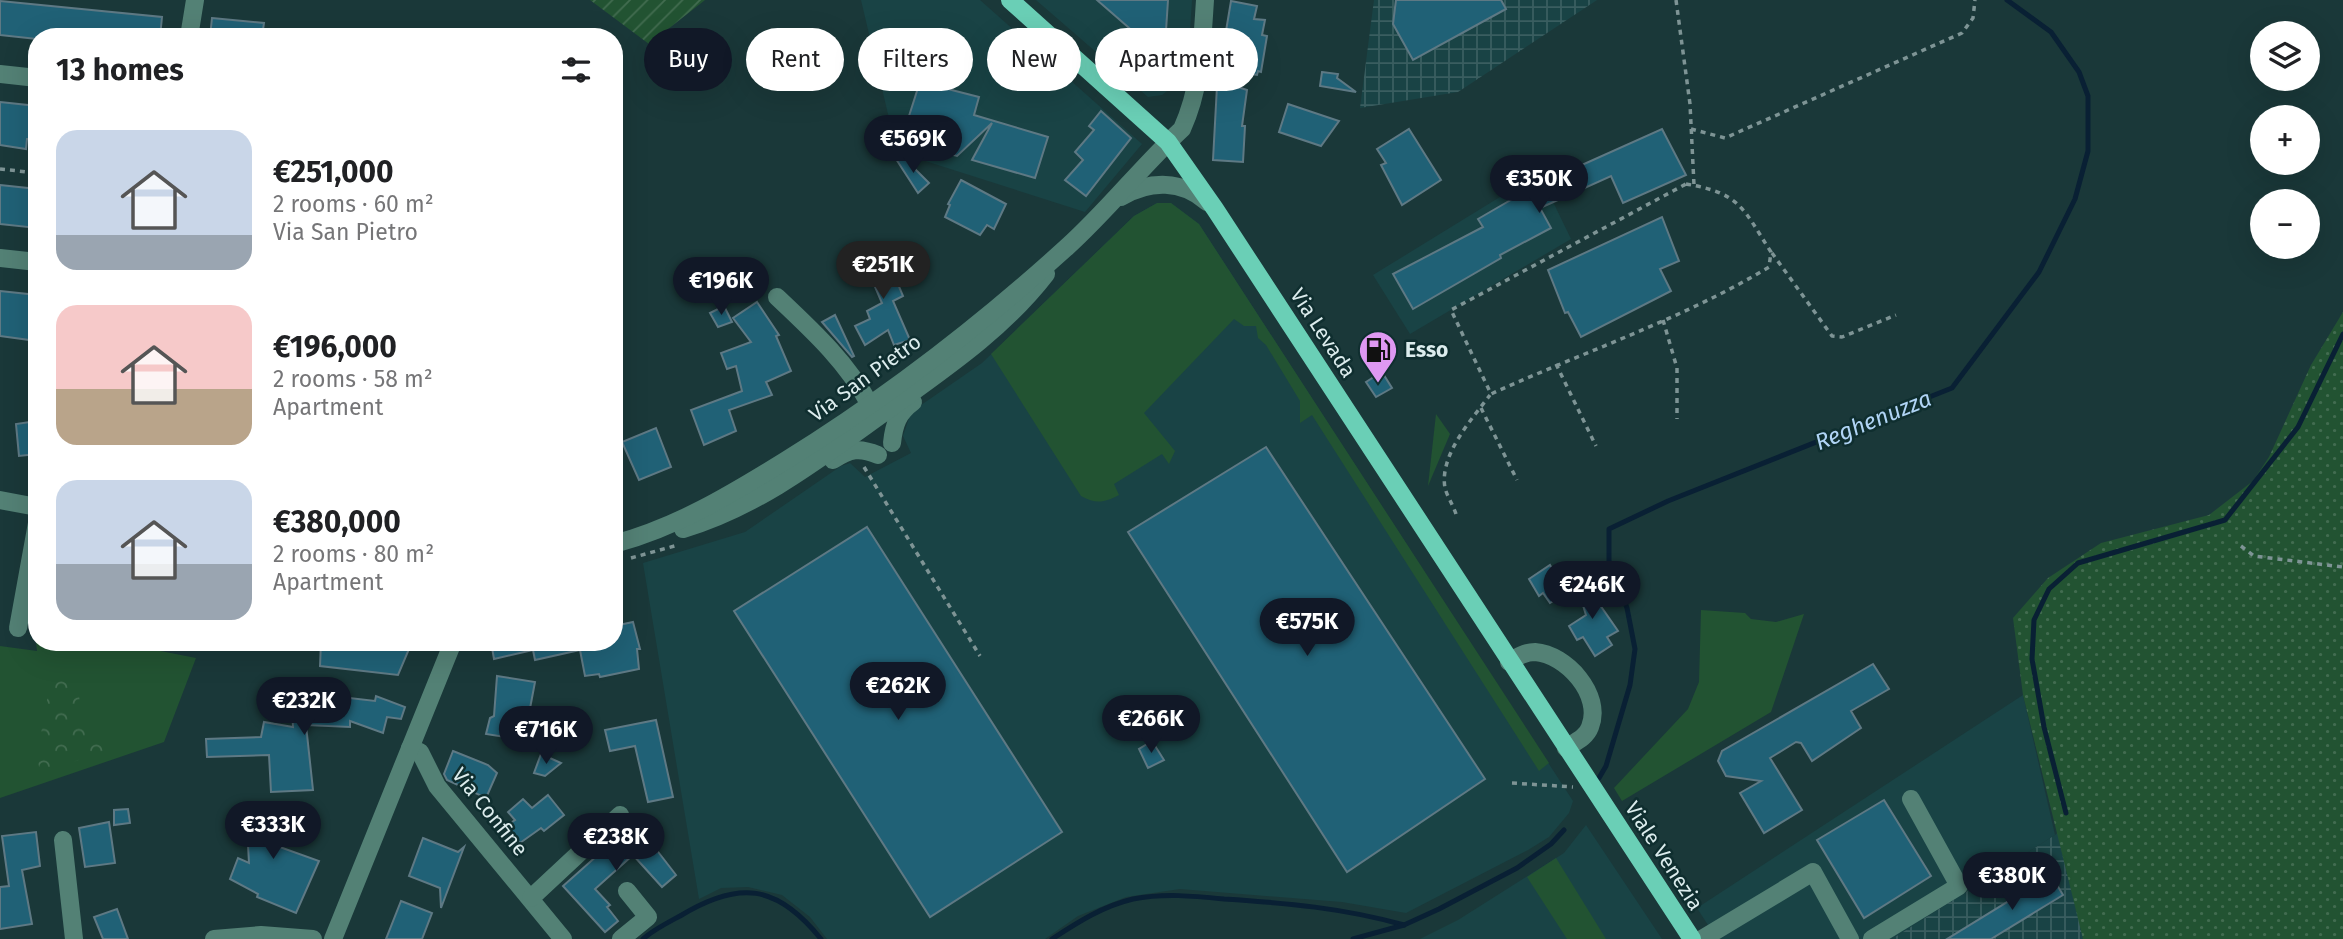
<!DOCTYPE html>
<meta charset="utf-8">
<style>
:root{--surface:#fff;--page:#f2f2f2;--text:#202124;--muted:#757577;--accent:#111827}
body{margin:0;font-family:"Fira Sans",sans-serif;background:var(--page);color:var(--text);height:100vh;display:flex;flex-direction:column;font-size:26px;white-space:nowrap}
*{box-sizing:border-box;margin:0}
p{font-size:23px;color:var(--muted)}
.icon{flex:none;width:38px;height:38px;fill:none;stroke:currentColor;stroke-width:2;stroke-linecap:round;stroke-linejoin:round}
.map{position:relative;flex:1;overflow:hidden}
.side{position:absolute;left:28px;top:28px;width:595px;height:623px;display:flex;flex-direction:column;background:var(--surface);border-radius:28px;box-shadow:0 7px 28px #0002}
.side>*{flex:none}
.banner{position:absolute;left:644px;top:28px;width:665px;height:63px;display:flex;gap:14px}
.fabs{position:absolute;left:2250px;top:21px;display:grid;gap:14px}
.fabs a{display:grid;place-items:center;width:70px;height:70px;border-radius:50%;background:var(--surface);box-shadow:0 7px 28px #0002;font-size:35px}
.price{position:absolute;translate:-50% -60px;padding:0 16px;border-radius:24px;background:var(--accent);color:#fff;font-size:23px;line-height:46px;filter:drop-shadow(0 2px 4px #0008)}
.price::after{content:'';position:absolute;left:50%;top:42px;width:21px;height:16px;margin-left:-10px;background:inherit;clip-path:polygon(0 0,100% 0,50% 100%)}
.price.selected{background:#222;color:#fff}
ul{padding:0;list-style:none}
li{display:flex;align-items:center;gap:21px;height:175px;padding:0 28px}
li span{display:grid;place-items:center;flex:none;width:196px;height:140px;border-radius:21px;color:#555}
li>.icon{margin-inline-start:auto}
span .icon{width:84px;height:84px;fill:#fffc;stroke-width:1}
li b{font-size:30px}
h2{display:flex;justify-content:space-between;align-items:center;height:84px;padding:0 28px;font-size:30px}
.tag{padding:0 24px;border-radius:32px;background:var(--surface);box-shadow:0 7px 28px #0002;font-size:24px;line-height:63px}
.tag.selected{background:var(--accent);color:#fff}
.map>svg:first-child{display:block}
.built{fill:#194345}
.industrial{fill:url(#industrial-grid)}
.grass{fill:#225332}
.forest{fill:url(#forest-crowns)}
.park{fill:url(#park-dots)}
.garden{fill:url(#garden-furrows)}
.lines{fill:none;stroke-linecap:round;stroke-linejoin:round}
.stream{stroke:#092034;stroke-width:5}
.building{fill:#206176;stroke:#5e7984;stroke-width:2}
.path{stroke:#7e9495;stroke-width:3.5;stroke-dasharray:5 5;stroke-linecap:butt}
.minor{stroke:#538175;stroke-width:18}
.major{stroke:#6acfb6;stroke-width:18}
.labels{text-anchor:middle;stroke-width:5;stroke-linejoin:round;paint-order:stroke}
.street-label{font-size:21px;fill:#dceced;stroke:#0f2e2f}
.poi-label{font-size:21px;font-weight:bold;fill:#dceced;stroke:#0f2e2f;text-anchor:start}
.water-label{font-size:23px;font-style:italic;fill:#b0d4f5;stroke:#0f2e2f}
</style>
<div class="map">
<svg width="2343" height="939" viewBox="0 0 2343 939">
<defs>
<pattern id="industrial-grid" width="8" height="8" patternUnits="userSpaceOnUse" patternTransform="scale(1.75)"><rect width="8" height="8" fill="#194345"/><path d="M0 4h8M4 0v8" fill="none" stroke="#3a5e60"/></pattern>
<pattern id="forest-crowns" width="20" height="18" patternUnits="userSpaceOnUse" patternTransform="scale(1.75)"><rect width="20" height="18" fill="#225332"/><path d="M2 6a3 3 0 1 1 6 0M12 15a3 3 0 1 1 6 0" fill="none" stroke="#426c50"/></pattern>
<pattern id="park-dots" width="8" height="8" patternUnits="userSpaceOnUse" patternTransform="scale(1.75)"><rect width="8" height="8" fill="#225332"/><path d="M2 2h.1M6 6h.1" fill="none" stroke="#426c50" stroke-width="1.8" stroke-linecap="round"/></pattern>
<pattern id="garden-furrows" width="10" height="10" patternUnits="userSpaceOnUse" patternTransform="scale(1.75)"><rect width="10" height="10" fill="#225332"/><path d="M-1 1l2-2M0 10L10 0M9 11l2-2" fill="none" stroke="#426c50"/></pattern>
</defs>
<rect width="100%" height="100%" fill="#1a3839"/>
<!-- built -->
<g class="built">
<polygon points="861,0 980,0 1142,144 1085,212 897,152"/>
<polygon points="1036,0 1192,0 1189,46 1176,84 1162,95 1148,97"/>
<polygon points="1539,173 1571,239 1410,334 1373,275"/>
<polygon points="1157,203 1171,203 1199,224 1573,801 1569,813 1549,837 1528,850 1406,913 1342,902 1180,889 1126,897 1078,916 1045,939 827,939 810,917 782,895 748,887 721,888 699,899 643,563 745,532 841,466 850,463 865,477 911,453 903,436 911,412 982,363 1134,216"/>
<polygon points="2023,695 2055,835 1892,939 1717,939 1697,908"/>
<polygon points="1586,825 1662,939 1420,939 1458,920 1564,853"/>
</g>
<!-- industrial -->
<g class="industrial">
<polygon points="1374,0 1597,0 1458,92 1360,108"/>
<polygon points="2077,821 2103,939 1892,939 2055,835"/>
</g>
<!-- grass -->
<g class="grass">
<path d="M1157,203h14l28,21 350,539 -10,8 -227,-356 -12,8v-22l-34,-56 -8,-7 -2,-12h-12l-10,-7 -90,94 31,38 -6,13 -7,-10 -48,30 5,11c-15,8 -23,9 -38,1l-90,-142 143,-138z"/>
<polygon points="1436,414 1450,434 1428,486"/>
<polygon points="1701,610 1745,613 1751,619 1776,622 1804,614 1771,712 1622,801 1614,788 1688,709 1699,682"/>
<polygon points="34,626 37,642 115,642 196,658 164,742 0,798 0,646 37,651"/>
<polygon points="1556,858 1606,939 1567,939 1527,877"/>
</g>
<!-- forest -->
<path class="forest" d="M70,671l9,12 1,42 31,26c-25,4 -46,16 -71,21l-3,-16 14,-78z"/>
<!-- park -->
<polygon class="park" points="2343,312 2343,939 2083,939 2023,695 2013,618 2048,578 2101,543 2209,515 2253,481 2269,457 2311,365"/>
<!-- garden -->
<polygon class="garden" points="590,0 705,0 649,44"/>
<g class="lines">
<!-- stream -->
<g class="stream">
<polyline points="1599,778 1606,766 1630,685 1635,649 1627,608 1609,561 1609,529 1668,501 1952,388 2039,272 2075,199 2088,151 2088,96 2079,72 2051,32 2007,0"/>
<polyline points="2066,813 2044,727 2032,659 2034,620 2049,589 2078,563 2225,520 2298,427 2343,334"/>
<path d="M643,939c10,-9 24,-16 37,-23 59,-36 97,-32 141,23"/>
<path d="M1052,939c26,-17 51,-33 81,-40 31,-6 61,-3 91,0 62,4 120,9 180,26"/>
<polyline points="1353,939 1404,925 1439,909 1517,868 1551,844 1564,830"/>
</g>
</g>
<!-- building -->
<g class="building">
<polygon points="1097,0 1168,0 1165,46 1151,47"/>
<polygon points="1396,0 1501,0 1506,9 1413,60 1393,24"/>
<polygon points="0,1 162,17 160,37 37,39 0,35"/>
<polygon points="1231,1 1257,6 1254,19 1265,20 1262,35 1267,36 1261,72 1258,71 1257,75 1224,70 1231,32 1226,31"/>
<polygon points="212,18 264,23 262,37 210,37"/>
<polygon points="925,66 940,70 936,86 979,97 974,115 1048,137 1035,178 972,160 992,123 957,156 901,141"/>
<polygon points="1322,72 1338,74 1337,78 1356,92 1320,86"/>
<polygon points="1222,82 1247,90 1242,126 1245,126 1243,162 1213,160 1217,86 1221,86"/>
<polygon points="0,102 37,106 37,139 27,139 26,149 0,145"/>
<polygon points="1288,104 1339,121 1321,146 1279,132"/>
<polygon points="1101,111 1131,138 1086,196 1065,180 1083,160 1075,152 1094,130 1089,126"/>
<polygon points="1409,129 1441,180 1402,205 1381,165 1386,163 1377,149"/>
<polygon points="1662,129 1686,175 1623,203 1611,176 1540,208 1551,228 1500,255 1501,258 1413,309 1393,274 1483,227 1478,219 1535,186"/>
<polygon points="901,155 929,183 918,193 896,159"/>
<polygon points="961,180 1006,204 994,229 987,225 980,235 945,217 950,205 948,204"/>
<polygon points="0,185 37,189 37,228 0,224"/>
<polygon points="1662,217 1679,261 1660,269 1671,291 1581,337 1568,312 1565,313 1548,270"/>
<polygon points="882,246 903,296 893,301 910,340 894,345 888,330 865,345 855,326 870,319 867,311 882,303 861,254"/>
<polygon points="0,291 37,295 37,341 0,336"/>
<polygon points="757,302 779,335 776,336 791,371 766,382 772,395 729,410 736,431 704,445 691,410 742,391 736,366 727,369 721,353 751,342 733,318"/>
<polygon points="724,306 732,322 718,327 710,313"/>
<polygon points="835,315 854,356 852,357 822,322"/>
<polygon points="1382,372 1392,388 1376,397 1366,382"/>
<polygon points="37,421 37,454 19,456 16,424"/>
<polygon points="656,428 671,467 639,480 622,442"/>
<polygon points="1266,447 1485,779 1347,872 1128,532"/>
<polygon points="867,527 1062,832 930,917 734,611"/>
<polygon points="1550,565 1567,593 1550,603 1543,593 1539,596 1529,579"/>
<polygon points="1575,569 1618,631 1607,637 1612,645 1595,656 1583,637 1577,640 1569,626 1586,615 1572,570"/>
<polygon points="633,622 640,649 637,649 639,669 600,677 599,674 585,676 580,650 535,660 533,650 494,659 491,642 614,642 614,626"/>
<polygon points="321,642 412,642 398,675 320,666"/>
<polygon points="1873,664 1889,689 1851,711 1861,728 1812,761 1801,743 1796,742 1770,758 1802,810 1764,833 1740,793 1761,781 1726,776 1718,761 1722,751"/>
<polygon points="497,676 535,682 524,740 486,734 490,718 494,716"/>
<polygon points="332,696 375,701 376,696 405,707 401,719 387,717 383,733 350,721 350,727 306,725 313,790 271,792 269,755 207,757 206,739 261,737 264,722 293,727 292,708 300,709 299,698"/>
<polygon points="656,720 673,797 648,802 635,746 610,751 605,730"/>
<polygon points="1152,741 1164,760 1148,768 1139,749"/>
<polygon points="453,751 488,765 497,773 486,798 447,780 444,774"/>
<polygon points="541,754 561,763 545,776 534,773"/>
<polygon points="548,795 564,815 544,831 541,828 520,843 506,826 515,820 508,812 523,799 532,808"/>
<polygon points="1884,800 1931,876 1864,918 1817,840"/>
<polygon points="275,806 289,820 291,831 277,846 319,861 296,913 257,897 258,894 230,879 238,858 249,863 246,808"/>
<polygon points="128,809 130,823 114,825 114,810"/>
<polygon points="109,822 115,863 85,867 79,828"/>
<polygon points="635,822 676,875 662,887 633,855 595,889 610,905 607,907 618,921 605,932 563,886"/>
<polygon points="36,832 40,866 22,870 32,924 0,929 0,887 9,886 2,836"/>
<polygon points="423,838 458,852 464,847 441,908 440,888 409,876"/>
<polygon points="2051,875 2063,895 1991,939 1947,939"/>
<polygon points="401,901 432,913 422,939 386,939"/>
<polygon points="117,909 128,939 103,939 94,917"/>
</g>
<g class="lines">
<!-- path -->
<g class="path">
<polyline points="1676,0 1690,104 1694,185"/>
<polyline points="1691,129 1725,138 1962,33 1973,18 1975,0"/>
<polyline points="0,169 37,173"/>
<path d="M1686,184c55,9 57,25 85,68l-2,15c-86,52 -186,85 -278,127l-40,-84z"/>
<polyline points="1772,253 1832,336 1842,337 1896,315"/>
<polyline points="1663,320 1677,368 1677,419"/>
<polyline points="1556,364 1596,446"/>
<polyline points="1481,408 1517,480"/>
<polyline points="864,467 980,656"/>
<path d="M1456,514c-3,-9 -9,-18 -11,-26 -6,-33 27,-69 45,-93"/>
<polyline points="2241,546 2254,556 2343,567"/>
<polyline points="631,558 678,545"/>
<polyline points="1512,783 1573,787"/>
</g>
<!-- minor -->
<g class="minor">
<polyline points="189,37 195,0"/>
<polyline points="0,74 37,78"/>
<path d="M1121,197c29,-17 61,-17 86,5"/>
<polyline points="0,258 37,262"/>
<path d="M777,297c35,33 70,65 93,108"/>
<path d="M892,443c2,-19 6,-30 21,-41"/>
<path d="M833,460c17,-11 26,-13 45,-5"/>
<polyline points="0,500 37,507"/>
<path d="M683,529c75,-22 139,-72 202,-117 58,-42 117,-81 161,-138"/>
<path d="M614,544c63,-17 116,-49 171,-83 100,-62 195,-135 282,-214 41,-37 75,-81 115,-118 19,-42 20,-84 23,-129"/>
<polyline points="18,628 37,523"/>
<path d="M1509,662c8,-5 16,-10 26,-10 31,2 68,43 55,75 -4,11 -15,15 -24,21"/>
<polyline points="410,748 420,752 437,786 563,939"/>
<polyline points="63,840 74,939"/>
<polyline points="531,898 620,815"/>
<polyline points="214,939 261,935 313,939"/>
<polyline points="333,939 453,642"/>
<polyline points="621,939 648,917 627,891"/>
<polyline points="1702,939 1813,872 1850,939"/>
<polyline points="1872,939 1959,886 1911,799"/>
</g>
<!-- major -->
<polyline class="major" points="1010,0 1168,142 1215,209 1692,939"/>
</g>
<!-- icons -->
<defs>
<g id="fuel-pin" transform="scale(2.0125)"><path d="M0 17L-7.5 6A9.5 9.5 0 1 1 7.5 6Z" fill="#df98f2" stroke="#0f2e2f"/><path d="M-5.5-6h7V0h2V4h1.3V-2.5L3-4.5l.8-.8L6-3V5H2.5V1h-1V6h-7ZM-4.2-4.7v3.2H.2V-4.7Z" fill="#111"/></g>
</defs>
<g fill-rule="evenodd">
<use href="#fuel-pin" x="1378" y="350"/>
</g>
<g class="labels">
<!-- street labels -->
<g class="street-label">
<text transform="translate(1323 333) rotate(57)" y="7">Via Levada</text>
<text transform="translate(865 378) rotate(-36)" y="7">Via San Pietro</text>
<text transform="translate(490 812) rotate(51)" y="7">Via Confine</text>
<text transform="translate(1664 856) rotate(57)" y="7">Viale Venezia</text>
</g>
<!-- poi labels -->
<g class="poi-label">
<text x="1405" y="357">Esso</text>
</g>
<!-- water labels -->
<g class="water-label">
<text transform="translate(1873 420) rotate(-22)" y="8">Reghenuzza</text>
</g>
</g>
</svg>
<div class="fabs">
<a><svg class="icon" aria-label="layers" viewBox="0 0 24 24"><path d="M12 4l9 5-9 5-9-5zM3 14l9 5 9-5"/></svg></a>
<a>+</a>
<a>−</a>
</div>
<b class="price" style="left:913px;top:175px">€569K</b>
<b class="price" style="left:1539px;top:215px">€350K</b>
<b class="price selected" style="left:883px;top:301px">€251K</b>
<b class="price" style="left:721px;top:317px">€196K</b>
<b class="price" style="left:1592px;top:621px">€246K</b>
<b class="price" style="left:1307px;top:658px">€575K</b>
<b class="price" style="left:898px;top:722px">€262K</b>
<b class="price" style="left:304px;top:737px">€232K</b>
<b class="price" style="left:1151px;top:755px">€266K</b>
<b class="price" style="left:546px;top:766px">€716K</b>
<b class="price" style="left:273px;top:861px">€333K</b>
<b class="price" style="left:616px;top:873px">€238K</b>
<b class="price" style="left:2012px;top:912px">€380K</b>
<div class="banner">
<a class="tag selected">Buy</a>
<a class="tag">Rent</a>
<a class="tag">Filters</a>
<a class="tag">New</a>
<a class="tag">Apartment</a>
</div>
<section class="side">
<h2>13 homes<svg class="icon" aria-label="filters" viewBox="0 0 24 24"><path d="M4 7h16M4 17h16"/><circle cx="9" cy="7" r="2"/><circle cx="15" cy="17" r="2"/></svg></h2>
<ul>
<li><span style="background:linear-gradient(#c9d6e8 75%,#9aa5b1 0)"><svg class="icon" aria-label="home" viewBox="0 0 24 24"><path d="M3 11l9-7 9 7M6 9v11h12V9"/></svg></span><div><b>€251,000</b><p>2 rooms · 60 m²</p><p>Via San Pietro</p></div></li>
<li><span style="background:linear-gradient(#f6c9c9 60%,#b9a48a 0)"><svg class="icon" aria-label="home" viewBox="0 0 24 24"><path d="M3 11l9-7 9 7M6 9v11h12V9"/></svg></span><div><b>€196,000</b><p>2 rooms · 58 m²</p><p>Apartment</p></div></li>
<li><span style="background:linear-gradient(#c9d6e8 60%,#9aa5b1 0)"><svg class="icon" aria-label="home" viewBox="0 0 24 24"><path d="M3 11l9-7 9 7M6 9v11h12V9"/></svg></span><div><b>€380,000</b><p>2 rooms · 80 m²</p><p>Apartment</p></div></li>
</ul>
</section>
</div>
